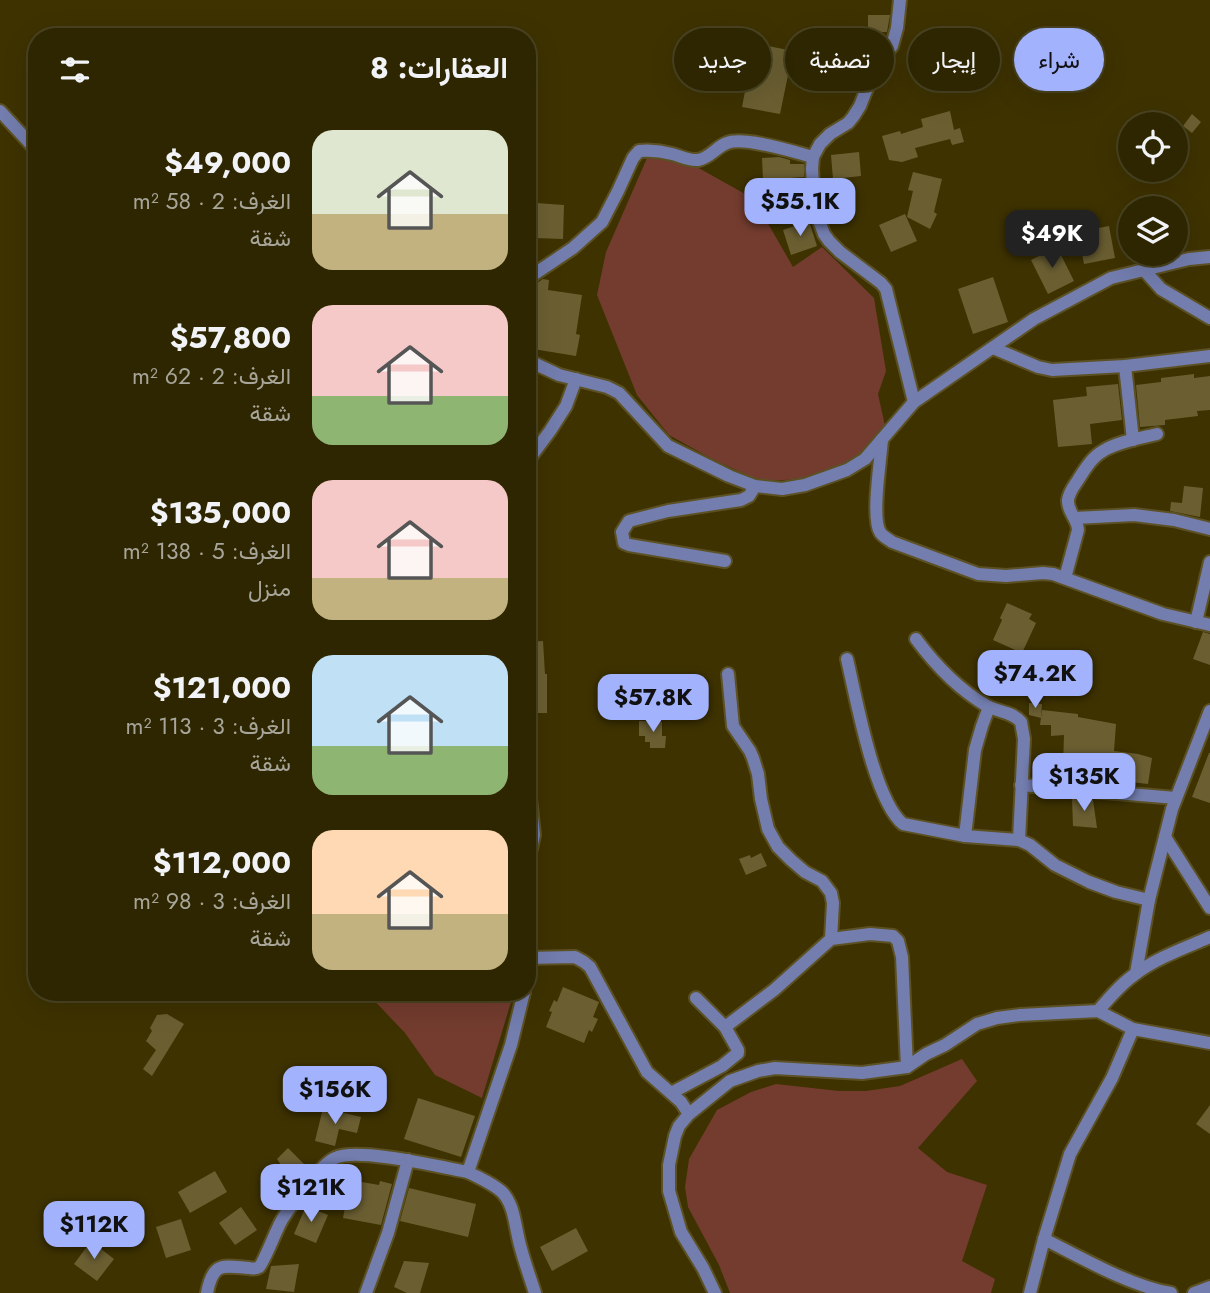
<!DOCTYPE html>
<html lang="ar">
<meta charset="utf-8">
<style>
:root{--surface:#2e2601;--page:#3a3210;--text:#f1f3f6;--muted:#a7a599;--line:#494323;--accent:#a3b2fd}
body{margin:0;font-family:Jost,Vazirmatn,sans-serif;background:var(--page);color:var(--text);direction:rtl;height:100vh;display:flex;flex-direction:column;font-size:26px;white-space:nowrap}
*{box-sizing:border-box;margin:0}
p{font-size:23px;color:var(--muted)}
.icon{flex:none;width:38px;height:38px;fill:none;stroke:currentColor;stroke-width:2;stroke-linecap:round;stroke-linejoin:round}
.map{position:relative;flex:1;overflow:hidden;direction:ltr}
.side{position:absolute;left:28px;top:28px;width:508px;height:973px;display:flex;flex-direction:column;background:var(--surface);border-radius:28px;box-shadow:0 7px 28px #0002,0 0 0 2px var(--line);direction:rtl}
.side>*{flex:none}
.top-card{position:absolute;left:556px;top:28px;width:548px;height:63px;direction:rtl;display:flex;gap:14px}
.controls{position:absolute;left:1118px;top:112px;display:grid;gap:14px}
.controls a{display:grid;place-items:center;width:70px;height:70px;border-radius:50%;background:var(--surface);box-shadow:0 7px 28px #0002,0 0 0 2px var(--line);font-size:35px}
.price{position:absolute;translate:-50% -60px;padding:0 16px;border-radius:14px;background:var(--accent);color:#111;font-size:23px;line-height:46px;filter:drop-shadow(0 2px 4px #0008)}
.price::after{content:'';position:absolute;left:50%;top:42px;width:21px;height:16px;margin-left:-10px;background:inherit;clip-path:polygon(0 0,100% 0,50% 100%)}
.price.selected{background:#222;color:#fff}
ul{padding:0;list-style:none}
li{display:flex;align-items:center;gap:21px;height:175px;padding:0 28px}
li span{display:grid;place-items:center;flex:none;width:196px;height:140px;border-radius:21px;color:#555}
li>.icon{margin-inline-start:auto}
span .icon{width:84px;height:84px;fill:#fffc;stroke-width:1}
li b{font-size:30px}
h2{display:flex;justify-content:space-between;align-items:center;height:84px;padding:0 28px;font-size:30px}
.pill{padding:0 24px;border-radius:32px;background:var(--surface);box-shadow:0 7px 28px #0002,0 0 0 2px var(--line);font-size:24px;line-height:63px}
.pill.selected{background:var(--accent);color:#111}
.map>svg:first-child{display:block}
.green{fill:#733c2e}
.building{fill:#6b5f32}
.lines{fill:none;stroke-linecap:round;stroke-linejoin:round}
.minor-casing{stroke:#5c5124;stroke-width:16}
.minor{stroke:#737dae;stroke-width:12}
</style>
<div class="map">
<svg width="1210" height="1293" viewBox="0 0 1210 1293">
<rect width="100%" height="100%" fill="#3e3201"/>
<!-- green -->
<g class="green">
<polygon points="647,158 688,162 754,199 793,267 822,247 874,298 886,371 878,394 886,430 862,459 805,479 760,481 712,459 669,435 637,395 597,295 606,252"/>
<polygon points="366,992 514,992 482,1098 435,1075 405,1033"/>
<polygon points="962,1059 977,1081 918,1148 947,1172 987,1185 962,1261 995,1279 991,1293 730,1293 719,1265 688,1207 685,1187 689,1159 717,1110 751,1092 776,1084 839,1091 866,1091 900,1086"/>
</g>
<!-- building -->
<g class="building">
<polygon points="868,15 890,15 887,32 868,32"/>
<polygon points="758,44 793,51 780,114 742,107 746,86 749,87"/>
<polygon points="950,111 954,130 960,128 964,142 952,145 950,139 915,148 918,157 902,162 889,160 882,136 900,131 901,134 923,127 921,119"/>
<polygon points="1192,114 1201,122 1192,133 1183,126"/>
<polygon points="859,152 861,176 833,179 831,155"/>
<polygon points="779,157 790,160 790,164 804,164 804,177 763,180 762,158"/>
<polygon points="913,172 942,179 934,212 937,214 930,229 907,217 913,191 908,190"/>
<polygon points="536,203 564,205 563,239 534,238"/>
<polygon points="905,214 917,241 891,252 879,225"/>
<polygon points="809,221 817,246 791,255 783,230"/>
<polygon points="1109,226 1115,258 1084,264 1078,232 1089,230 1091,237 1093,229"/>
<polygon points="1057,247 1074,281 1048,294 1031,260"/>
<polygon points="993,277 1008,322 973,334 958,289"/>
<polygon points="543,279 549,280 548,290 582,295 576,334 580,335 576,356 527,348 527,331 534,285"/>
<polygon points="1194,374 1194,378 1210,376 1210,410 1197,411 1198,416 1165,420 1165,425 1140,427 1136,385 1161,382 1161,378"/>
<polygon points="1118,384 1122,420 1090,424 1092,444 1058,447 1053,400 1087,396 1086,387"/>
<polygon points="1184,486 1203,488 1200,517 1170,511 1171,502 1182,503"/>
<polygon points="1007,603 1032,614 1029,619 1036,623 1022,653 993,640 1002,620 1000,618"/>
<polygon points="1203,632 1210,634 1210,665 1193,659"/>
<polygon points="543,641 545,674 547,674 547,713 527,713 527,642"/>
<polygon points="1029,703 1042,704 1041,718 1029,715"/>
<polygon points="1042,710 1078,714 1078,717 1116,724 1114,751 1138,754 1152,758 1148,784 1121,781 1090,780 1091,782 1042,778 1042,765 1063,766 1064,735 1051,736 1051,725 1040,725"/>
<polygon points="639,721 662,722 662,736 666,736 665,748 650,748 650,742 645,742 645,736 639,736"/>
<polygon points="1209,753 1210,753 1210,803 1192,797"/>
<polygon points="1072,798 1093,800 1097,828 1073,826"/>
<polygon points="761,853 767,866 746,875 739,859 750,855 751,858"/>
<polygon points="563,987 599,1002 593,1017 598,1019 592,1032 589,1030 584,1043 546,1027 552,1012 549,1011 554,1000 557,1002"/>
<polygon points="167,1014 184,1024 152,1076 143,1069 156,1050 146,1041 152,1031 150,1028 157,1015"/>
<polygon points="418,1098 475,1116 461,1157 404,1139"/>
<polygon points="1210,1105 1210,1134 1196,1124"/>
<polygon points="323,1108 361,1117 357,1133 339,1129 335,1146 315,1141"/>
<polygon points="288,1148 308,1168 293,1183 277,1159"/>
<polygon points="215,1171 227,1192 190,1213 178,1192"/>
<polygon points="350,1180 379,1185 380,1181 392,1184 381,1225 343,1218"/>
<polygon points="409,1188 476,1204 468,1237 400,1221"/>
<polygon points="306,1206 328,1215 316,1243 294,1234"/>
<polygon points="241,1207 257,1230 235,1245 219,1223"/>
<polygon points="181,1219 191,1250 166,1258 156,1227"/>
<polygon points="576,1228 588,1251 552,1271 540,1247"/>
<polygon points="91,1241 114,1259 97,1281 74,1264"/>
<polygon points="404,1261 429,1263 420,1293 407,1293 394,1287"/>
<polygon points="299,1264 294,1292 266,1289 271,1266"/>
</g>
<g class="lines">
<!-- minor casing -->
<g class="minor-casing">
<g id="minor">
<polyline points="900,0 897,28 892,46 876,65 860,106 853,117 848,123 830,134 820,144 813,157 812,169 815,210 824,234 829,241 840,252 881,283 886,289 914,402"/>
<polyline points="0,111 37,151"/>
<polyline points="1144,270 1161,289 1210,318"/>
<path d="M527,279l46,-31 29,-26 16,-31 15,-33 6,-7c11,-1 22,0 33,3 8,2 17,7 26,6 12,-2 18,-13 29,-17 17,-7 67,9 86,14"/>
<polyline points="993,348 1038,367 1052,370 1125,366 1210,356"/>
<polyline points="527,360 559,375 607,387 619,393 668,446 729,476 755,486 782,489 805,485 847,470 865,459 914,402 1034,319 1111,278 1189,259 1210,257"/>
<polyline points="1125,366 1133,440"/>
<path d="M882,439c-1,19 -11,78 -2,93 2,4 8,7 12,10l86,32 28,2 37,-3 10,1 110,40 47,11"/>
<polyline points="527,462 550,431 566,406 576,379"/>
<polyline points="1075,518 1134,515 1174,520 1210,529"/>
<polyline points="725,561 629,545 624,543 622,532 629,521 668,511 741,500 749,496 755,486"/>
<path d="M1065,578l13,-48c0,-11 -11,-18 -10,-30 1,-8 6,-14 10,-20 7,-11 14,-23 25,-29 14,-9 38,-13 54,-17"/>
<polyline points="1196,622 1210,562"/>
<path d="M916,639c20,27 42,50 71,67 11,6 26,6 34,16l3,17 -5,101"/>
<path d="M847,659c9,38 27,141 56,165l62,12 54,4 11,5 25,20 34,17 27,10 33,8"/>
<polyline points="728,674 733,726 750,751 753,758 758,774 761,799 768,829 778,847 791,860 805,872 822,881 831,893 833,903 831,939"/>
<polyline points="527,725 530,799 534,835 527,866"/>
<polyline points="1021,785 1176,798"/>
<polyline points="965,836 975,750 982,726 989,707"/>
<polyline points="1165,837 1210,908"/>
<polyline points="527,958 575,957 584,962 590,967 647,1072 681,1102 689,1114"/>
<polyline points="1136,973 1149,900 1172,809 1210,711"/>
<path d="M524,992l-13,53 -43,127c11,6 24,11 34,20 13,13 13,36 18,53 4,16 10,32 15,48"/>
<path d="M1098,1011c11,-13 22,-26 36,-36 22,-17 51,-27 76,-38"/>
<polyline points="725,1027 774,990 831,939 870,934 893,936 898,941 902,957 907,1067"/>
<polyline points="671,1093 722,1066 738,1053 738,1050 725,1027 696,998"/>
<path d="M1044,1239c38,19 86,47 127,54"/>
<path d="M207,1293c6,-32 16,-27 42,-25 4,1 7,1 10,-1 5,-4 18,-40 24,-49 9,-14 38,-54 52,-60 22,-11 106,9 133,14"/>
<polyline points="366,1293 388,1233 408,1160"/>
<polyline points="715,1293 703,1268 681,1232 669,1191 669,1165 675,1136 679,1126 689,1114 730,1081 758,1071 775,1068 862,1073 907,1067 926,1054 945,1045 977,1024 997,1018 1020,1015 1098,1011 1133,1029 1210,1043"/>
<polyline points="1030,1293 1044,1239 1070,1154 1112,1078 1133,1029"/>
<polyline points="1194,1293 1210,1287"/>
</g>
</g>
<!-- minor -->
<use href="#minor" class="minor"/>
</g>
</svg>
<div class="controls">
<a><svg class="icon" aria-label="locate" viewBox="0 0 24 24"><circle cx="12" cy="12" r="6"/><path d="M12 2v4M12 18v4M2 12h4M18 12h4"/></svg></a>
<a><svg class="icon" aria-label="layers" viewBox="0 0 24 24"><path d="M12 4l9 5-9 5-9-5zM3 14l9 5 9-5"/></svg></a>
</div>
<b class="price" style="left:800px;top:238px">$55.1K</b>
<b class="price selected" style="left:1052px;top:270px">$49K</b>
<b class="price" style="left:1035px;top:710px">$74.2K</b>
<b class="price" style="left:653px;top:734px">$57.8K</b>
<b class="price" style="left:1084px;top:813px">$135K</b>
<b class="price" style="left:335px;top:1126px">$156K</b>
<b class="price" style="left:311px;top:1224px">$121K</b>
<b class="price" style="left:94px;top:1261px">$112K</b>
<div class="top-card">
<a class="pill selected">شراء</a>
<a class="pill">إيجار</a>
<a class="pill">تصفية</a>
<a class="pill">جديد</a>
</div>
<section class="side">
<h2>العقارات: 8<svg class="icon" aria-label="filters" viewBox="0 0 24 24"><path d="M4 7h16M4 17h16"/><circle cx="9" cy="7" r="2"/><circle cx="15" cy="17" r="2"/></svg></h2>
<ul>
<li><span style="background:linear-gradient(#dfe7d0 60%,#c2b280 0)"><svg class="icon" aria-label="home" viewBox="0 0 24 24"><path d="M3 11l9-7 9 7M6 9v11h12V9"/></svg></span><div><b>$49,000</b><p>الغرف: 2 · 58 m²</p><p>شقة</p></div></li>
<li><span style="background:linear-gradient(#f6c9c9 65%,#8fb573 0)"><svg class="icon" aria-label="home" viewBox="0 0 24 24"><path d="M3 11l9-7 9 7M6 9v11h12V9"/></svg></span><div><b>$57,800</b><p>الغرف: 2 · 62 m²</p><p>شقة</p></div></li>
<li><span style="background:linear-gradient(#f6c9c9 70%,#c2b280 0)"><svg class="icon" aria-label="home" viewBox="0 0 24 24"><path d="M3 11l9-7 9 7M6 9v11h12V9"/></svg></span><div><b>$135,000</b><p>الغرف: 5 · 138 m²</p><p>منزل</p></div></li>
<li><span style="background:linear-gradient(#bfe0f5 65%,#8fb573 0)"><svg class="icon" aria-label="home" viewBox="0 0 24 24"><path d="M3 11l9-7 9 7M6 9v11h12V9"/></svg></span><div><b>$121,000</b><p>الغرف: 3 · 113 m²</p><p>شقة</p></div></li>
<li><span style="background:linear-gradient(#ffd9b3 60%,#c2b280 0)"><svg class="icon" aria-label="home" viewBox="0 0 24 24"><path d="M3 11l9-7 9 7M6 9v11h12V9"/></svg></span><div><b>$112,000</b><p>الغرف: 3 · 98 m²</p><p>شقة</p></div></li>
</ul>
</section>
</div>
